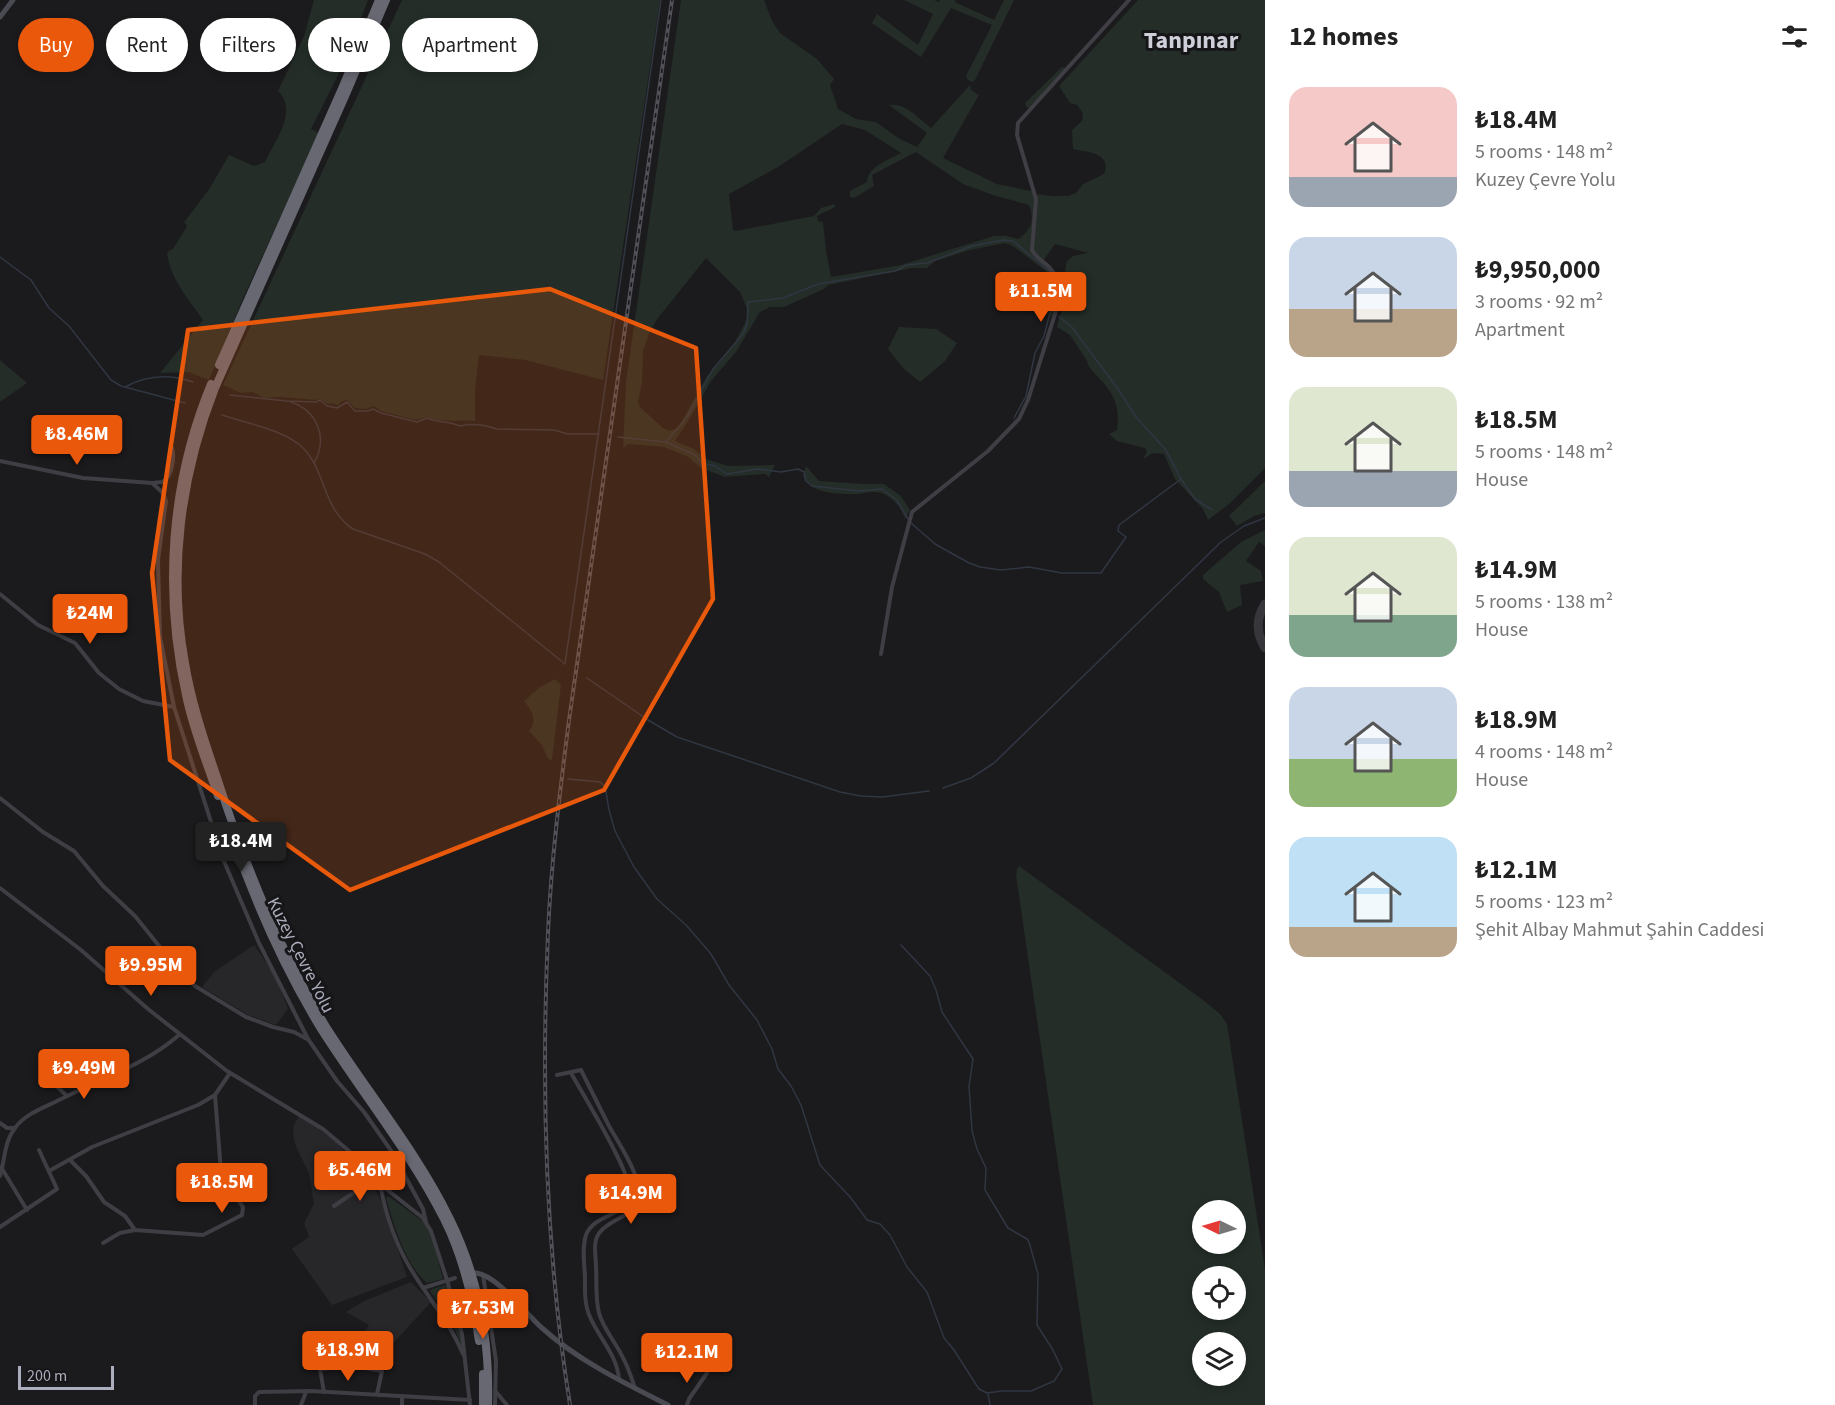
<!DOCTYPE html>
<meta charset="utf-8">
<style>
:root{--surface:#fff;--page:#f2f2f2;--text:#222;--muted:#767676;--accent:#ea580c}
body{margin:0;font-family:"Source Sans 3",sans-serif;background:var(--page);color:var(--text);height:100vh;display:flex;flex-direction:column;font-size:22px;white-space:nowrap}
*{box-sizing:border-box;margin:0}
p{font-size:20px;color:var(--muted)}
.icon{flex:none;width:33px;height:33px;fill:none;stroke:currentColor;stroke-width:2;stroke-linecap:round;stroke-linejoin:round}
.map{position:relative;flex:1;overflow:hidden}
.sheet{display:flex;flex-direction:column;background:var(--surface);width:570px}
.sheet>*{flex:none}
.top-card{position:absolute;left:18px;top:18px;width:570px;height:54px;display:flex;gap:12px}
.needle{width:39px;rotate:275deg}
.fabs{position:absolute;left:1192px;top:1200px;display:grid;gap:12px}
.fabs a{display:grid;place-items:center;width:54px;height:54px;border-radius:50%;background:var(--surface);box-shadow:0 3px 9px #0003;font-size:30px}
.scale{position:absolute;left:18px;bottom:15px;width:96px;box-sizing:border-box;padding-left:6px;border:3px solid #adaebd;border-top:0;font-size:16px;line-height:21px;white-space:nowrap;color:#adaebd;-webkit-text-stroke:4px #161618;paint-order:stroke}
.price{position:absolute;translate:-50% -51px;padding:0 14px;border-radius:6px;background:var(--accent);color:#fff;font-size:20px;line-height:39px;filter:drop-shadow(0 2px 3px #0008)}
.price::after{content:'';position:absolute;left:50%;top:36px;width:18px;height:14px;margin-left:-9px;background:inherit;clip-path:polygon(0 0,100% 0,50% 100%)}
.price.on{background:#222;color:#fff}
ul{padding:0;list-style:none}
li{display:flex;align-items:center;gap:18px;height:150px;padding:0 24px}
li span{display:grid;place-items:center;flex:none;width:168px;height:120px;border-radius:18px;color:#555}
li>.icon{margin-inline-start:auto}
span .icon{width:72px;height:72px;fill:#fffc;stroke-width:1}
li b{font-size:26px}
h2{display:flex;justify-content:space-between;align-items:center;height:72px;padding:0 24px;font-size:26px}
.tag{padding:0 21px;border-radius:27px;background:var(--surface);box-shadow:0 3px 9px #0003;font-size:21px;line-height:54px}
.tag.on{background:var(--accent);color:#fff}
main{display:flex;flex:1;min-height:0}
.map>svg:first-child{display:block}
.built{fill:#27272a}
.green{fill:#242d27;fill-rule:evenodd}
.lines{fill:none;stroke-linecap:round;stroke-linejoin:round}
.stream{stroke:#303642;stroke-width:1.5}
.taxiway{stroke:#36363b;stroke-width:9}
.street{stroke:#3e3e44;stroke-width:4}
.secondary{stroke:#4a4a52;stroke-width:5}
.highway{stroke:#686873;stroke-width:8}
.rail-casing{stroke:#515159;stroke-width:4}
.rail{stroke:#161618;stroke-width:1.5;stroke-dasharray:4.5;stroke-linecap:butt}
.marked{fill:#e8590c;fill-opacity:0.2;stroke:#e8590c;stroke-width:4.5;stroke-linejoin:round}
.labels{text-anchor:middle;stroke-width:6;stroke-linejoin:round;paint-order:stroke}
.street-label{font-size:18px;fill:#adaebd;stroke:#161618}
.district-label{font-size:24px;font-weight:bold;fill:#cecfd8;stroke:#161618}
</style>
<main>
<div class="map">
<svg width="1265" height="1405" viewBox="0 0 1265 1405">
<rect width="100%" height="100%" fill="#1b1b1d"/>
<!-- built -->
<g class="built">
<polygon points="254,945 275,975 288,1009 276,1025 248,1015 202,987 214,972"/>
<polygon points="299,1116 304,1117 335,1141 370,1178 383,1205 407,1277 332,1305 292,1249 309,1237 304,1223 314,1204 309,1173 296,1147 293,1135 294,1125"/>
<polygon points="411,1282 431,1302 386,1351 360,1339 369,1325 346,1312 364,1301"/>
</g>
<!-- green -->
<g class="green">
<path d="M314,0h54l-28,71 -29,58 8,4 -75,163 -35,84 -21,-8 -28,1 43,-53c-15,-22 -33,-41 -36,-68l6,-3 14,-23 -3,-4 24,-31 21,-36 25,11 11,-4c9,-20 34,-51 13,-71l26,-55z"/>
<path d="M402,0h258l-57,380 -78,-20 -46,-5 -4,36v30c-16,-1 -35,2 -48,-4l-12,3 -34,-9 -7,-5 -7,3 -12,-1 -8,-8 -5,1 -4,4 -6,-2 -4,1 -9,-5 -3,1 -36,-3 -16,1 -11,-6 -12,1 -18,-8z"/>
<path d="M681,0h83l8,21 8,12 37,26 17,20 -4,6 8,24 18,10 20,3 22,16 19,9 10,-14 -38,-28c17,-2 29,13 42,23l39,-43 1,5 8,5 -36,63 54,26 34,7 4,3 18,2h15l8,-3 7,-9 21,-10c8,-21 -16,-22 -31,-25l-1,-19 10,-9 1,-8 -6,-8 -7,-2 -11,-17 79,-86h127v468l-36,36 -21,16 -5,-11 -28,-30 -11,-25 -11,-1 -10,6 4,-7 -2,-4 -28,-7 -8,-7 8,-4c3,-24 -2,-35 -19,-53 -5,-6 -10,-9 -11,-16l-17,-26 -13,-8 5,-18v-24l5,-24 6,-5 15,-3 -33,-9 -12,17c17,21 17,31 9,56l-4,-3 2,-17 -1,-18 -2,-7 -34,-26 -8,-3 -35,7 -35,11 -8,7h-15l-84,17 -4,4 -40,18h-14l-10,5 -24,40 -25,29 -21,37 -15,23 19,8 12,10 22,7 47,-1 -6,12 -4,-3 -40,3 -24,-9 -13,-11 -24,-10 -36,-3 -5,4 3,-66zM842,124l23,6 36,23c-12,7 -33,13 -34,29l-17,9v6l4,1 20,-12 -2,-11 44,-23 47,32 30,11 36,10c6,14 2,26 -11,34l-11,-3h-13l-93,29 -70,12 -5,-26 -3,-29 -5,-1 -1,-5 18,-9v-3l-14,4 -7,8 -78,15 -3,-1 -4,-36 49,-27zM706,258l34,34 7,17v10l-14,27 -26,30 -29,52 -9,3 -6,-3 -23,-21 -2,-5 4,-19 1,-32 7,-20 8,-13z"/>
<polygon points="904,0 934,0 939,2 940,0 955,0 955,2 994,20 1004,0 1014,0 975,80 972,82 968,80 966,76 992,25 951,8 921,57 872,23 877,14 918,45 933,14"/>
<polygon points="1062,67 1065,68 1030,108 1026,107 1025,103"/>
<polygon points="899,327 936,329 957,343 945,361 920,382 904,369 888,349"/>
<polygon points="0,360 27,383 0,402"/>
<path d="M806,466l13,15 45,3h20l17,12 9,14 -5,9c-5,-15 -17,-28 -34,-27 -5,0 -9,2 -14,2 -17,0 -46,1 -54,-18z"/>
<polygon points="1265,481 1265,513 1254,516 1237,526 1229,516"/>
<polygon points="1265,530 1265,546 1259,542 1246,561 1261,571 1263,581 1240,585 1242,605 1227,612 1219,592 1203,579 1203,575 1241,542"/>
<path d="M555,679l6,6 -9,75 -4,-1 -6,-14 -13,-14c9,-11 3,-20 -5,-30l16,-14z"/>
<path d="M1019,866l184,134 17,14 7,10 38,245v136h-172l-77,-530 1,-6zM1236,1210v34h-33v-34zM1236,1276v34h-33v-34zM1236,1342v34h-33v-34z"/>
<path d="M388,1196l36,26 7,11 12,46 -16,4c-23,-21 -32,-55 -41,-85z"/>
<polygon points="445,1285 447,1285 461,1334 463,1349 453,1326 430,1291 432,1289"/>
</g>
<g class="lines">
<!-- stream -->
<g class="stream">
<polyline points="0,257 31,280 49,308 69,326 111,380 121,386 185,403"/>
<polyline points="1059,317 1071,326 1118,389 1136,417 1166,450 1181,479 1195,499 1212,510"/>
<path d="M125,387c22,-12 45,-13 68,-5"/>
<polyline points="230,395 286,401"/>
<path d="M286,401l30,1 4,-2 7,6 10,2 10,-6 8,9h13l5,-2 8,4 36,9 10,-4c10,5 22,3 33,8 12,-3 25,-1 37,3l57,1 14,4h31"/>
<path d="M291,402c27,9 37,37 23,61"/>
<path d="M222,415c24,8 63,15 81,33 23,23 20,62 50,81l72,25 14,8 126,102 96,-664"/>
<polyline points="618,437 666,442 695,455 702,463 715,466 727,474 758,469 781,472 798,469 804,472 806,481 812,486 860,491 882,489 897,500 908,519"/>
<polyline points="666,442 687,417 713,369 743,334 747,324 748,302 783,298 818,284 895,271 907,265 927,263 972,246 1004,240 1013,241 1050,272 1052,279 1053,301 1044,336 1035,353 1026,396 1014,418"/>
<polyline points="911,523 935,544 969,563 980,567 1001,570 1029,567 1062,573 1101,573 1126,537 1118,531 1119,525 1181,479"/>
<polyline points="587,678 648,720 677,737 772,769 840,792 861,796 882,797 929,791"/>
<polyline points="568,779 600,782 605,786 609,810 615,831 634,867 657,899 687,926 711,954 729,985 757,1020 772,1049 778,1069 791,1086 801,1105 820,1165 851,1198 867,1220 880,1224 890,1235 907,1267 927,1292 944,1338 954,1350 979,1389 987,1393 1002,1391 1031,1391 1054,1381 1062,1369 1053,1350 1037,1325 1038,1274 1029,1242 1027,1239 1008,1228 985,1190 986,1168 977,1149 972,1131 969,1086 973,1059 942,1012 936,990 930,976 901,945"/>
<polyline points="943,788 971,778 994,763 1221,542 1244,526 1265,518"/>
<polyline points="988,1394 990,1405"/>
</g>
<!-- taxiway -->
<path class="taxiway" d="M1265,604c-9,14 -9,29 0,44"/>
<!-- street -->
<g class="street">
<path d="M0,461l83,17 69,5c1,0 9,-1 10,-1 10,-4 13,-25 10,-34"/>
<polyline points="152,483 162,492 166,501 158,560 160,637 174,707 223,859 259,943 308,1039 337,1081 364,1112 392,1152 423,1209 426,1222"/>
<polyline points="0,594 38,625 75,643 99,673 119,689 143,701 174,707"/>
<path d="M881,654l11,-67 20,-75 76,-61 31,-32 9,-19 27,-86c4,-15 6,-35 -6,-47 -6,-6 -13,-9 -17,-17l4,-51 -19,-64 1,-12 111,-123"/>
<polyline points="0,798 43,832 74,851 103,886 135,916 176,967 195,986 246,1017 273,1027 294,1032 307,1039"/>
<polyline points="0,888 81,950 148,1009 227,1071 323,1129 349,1151 376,1181 423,1218 431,1231 447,1280 462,1334 470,1405"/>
<path d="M571,1073c11,20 64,105 59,123 -6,21 -36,18 -44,39 -4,12 -2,28 -1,41 0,13 -1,28 5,41 9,21 27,38 29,62"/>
<polyline points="45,1075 67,1096"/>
<path d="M557,1075l24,-5c9,18 18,36 27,54 9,17 30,47 31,67 1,26 -26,25 -39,41 -8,9 -4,24 -4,35 1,16 -1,30 3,46 4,15 15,27 22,41 6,10 10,22 14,34"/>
<polyline points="0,1123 7,1128 15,1128"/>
<polyline points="70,1160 86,1176 104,1202 125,1216 135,1230"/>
<polyline points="1,1167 27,1210"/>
<polyline points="49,1171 92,1147 198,1105 215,1095 230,1073"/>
<path d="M0,1176c5,-16 4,-34 15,-48 10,-14 28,-20 42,-27 41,-21 88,-36 122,-66"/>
<path d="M380,1184c6,32 15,60 32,87 17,28 38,52 51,83"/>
<polyline points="334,1206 359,1189 376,1181"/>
<polyline points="0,1227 57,1189 39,1150"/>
<polyline points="103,1243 120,1233 135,1230 203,1235 242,1215 243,1207 225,1182 221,1172 215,1095"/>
<polyline points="483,1275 496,1361 495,1405"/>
<polyline points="423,1288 455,1278"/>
<polyline points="324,1392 320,1369 353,1366 382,1371 377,1394"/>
<polyline points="496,1392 507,1405"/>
<polyline points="402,1396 402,1405"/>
<polyline points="255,1405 255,1396 259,1392 311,1391 470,1400"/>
<polyline points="301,1405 306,1392"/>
<polyline points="687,1405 689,1399 707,1373"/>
</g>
<!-- secondary -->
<g class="secondary">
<polyline points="0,17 13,0"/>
<path d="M476,1273c21,2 50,41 66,55 35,32 84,56 126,77"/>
</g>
<!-- highway -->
<g class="highway">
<path d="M386,0l-40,94 -131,294c-34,87 -47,183 -30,275 8,49 26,95 41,142 26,76 57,151 99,220 40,64 92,126 125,194 28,57 40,122 38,186"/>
<polyline points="219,365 341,91 379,0"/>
<path d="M211,384c-41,99 -48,208 -25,311 7,35 21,68 32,101"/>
<path d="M232,836c23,67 52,132 89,193 40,63 89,123 123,190 19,38 29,80 35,122"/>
<polyline points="483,1374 483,1404"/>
</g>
<!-- rail casing -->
<g class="rail-casing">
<path id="rail" d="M570,1405c-25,-156 -29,-315 -22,-472 3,-71 12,-142 21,-213l103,-720"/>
</g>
<!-- rail -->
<use href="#rail" class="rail"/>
</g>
<!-- marked area -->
<path class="marked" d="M550,289l146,59 17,251 -109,191 -254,100 -180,-130 -18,-187 36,-243z"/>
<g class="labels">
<!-- street labels -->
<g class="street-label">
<text transform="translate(301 955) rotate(63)" y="6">Kuzey Çevre Yolu</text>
</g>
<!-- district labels -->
<g class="district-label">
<text x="1191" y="48">Tanpınar</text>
</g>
</g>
</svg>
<div class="fabs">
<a><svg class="needle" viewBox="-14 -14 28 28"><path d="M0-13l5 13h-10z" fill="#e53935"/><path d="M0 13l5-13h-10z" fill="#767676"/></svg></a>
<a><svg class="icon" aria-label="locate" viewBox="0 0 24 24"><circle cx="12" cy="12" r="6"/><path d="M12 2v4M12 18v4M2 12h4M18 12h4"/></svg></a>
<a><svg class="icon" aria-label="layers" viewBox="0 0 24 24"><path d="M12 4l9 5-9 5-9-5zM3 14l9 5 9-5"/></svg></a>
</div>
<div class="scale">200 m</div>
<b class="price" style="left:1041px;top:323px">₺11.5M</b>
<b class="price" style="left:77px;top:466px">₺8.46M</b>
<b class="price" style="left:90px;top:645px">₺24M</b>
<b class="price on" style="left:241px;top:873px">₺18.4M</b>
<b class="price" style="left:151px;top:997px">₺9.95M</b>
<b class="price" style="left:84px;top:1100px">₺9.49M</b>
<b class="price" style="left:360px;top:1202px">₺5.46M</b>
<b class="price" style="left:222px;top:1214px">₺18.5M</b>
<b class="price" style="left:631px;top:1225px">₺14.9M</b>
<b class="price" style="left:483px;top:1340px">₺7.53M</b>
<b class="price" style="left:348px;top:1382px">₺18.9M</b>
<b class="price" style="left:687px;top:1384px">₺12.1M</b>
<div class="top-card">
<a class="tag on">Buy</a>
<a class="tag">Rent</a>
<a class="tag">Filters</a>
<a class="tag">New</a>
<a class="tag">Apartment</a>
</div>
</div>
<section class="sheet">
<h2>12 homes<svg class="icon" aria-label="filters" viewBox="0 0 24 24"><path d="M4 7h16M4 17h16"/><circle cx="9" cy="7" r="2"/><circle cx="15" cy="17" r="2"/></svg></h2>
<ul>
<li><span style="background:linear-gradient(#f6c9c9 75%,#9aa5b1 0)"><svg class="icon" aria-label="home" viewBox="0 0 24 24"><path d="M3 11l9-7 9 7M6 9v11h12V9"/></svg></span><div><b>₺18.4M</b><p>5 rooms · 148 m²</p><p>Kuzey Çevre Yolu</p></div></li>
<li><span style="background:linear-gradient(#c9d6e8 60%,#b9a48a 0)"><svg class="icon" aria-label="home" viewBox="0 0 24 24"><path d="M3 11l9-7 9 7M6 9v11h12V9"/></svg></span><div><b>₺9,950,000</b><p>3 rooms · 92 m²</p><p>Apartment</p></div></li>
<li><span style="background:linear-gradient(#dfe7d0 70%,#9aa5b1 0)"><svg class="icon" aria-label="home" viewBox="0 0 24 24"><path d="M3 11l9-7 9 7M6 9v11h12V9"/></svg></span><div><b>₺18.5M</b><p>5 rooms · 148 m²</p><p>House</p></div></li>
<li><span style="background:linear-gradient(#dfe7d0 65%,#7fa58c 0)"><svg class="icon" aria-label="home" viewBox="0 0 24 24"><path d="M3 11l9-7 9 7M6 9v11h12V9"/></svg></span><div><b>₺14.9M</b><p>5 rooms · 138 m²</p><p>House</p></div></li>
<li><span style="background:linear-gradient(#c9d6e8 60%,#8fb573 0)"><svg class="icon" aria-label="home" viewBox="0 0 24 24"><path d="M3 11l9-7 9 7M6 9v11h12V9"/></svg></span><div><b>₺18.9M</b><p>4 rooms · 148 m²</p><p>House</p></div></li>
<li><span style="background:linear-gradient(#bfe0f5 75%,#b9a48a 0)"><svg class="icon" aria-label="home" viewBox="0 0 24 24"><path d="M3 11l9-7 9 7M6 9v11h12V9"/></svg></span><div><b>₺12.1M</b><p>5 rooms · 123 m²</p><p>Şehit Albay Mahmut Şahin Caddesi</p></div></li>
</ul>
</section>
</main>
